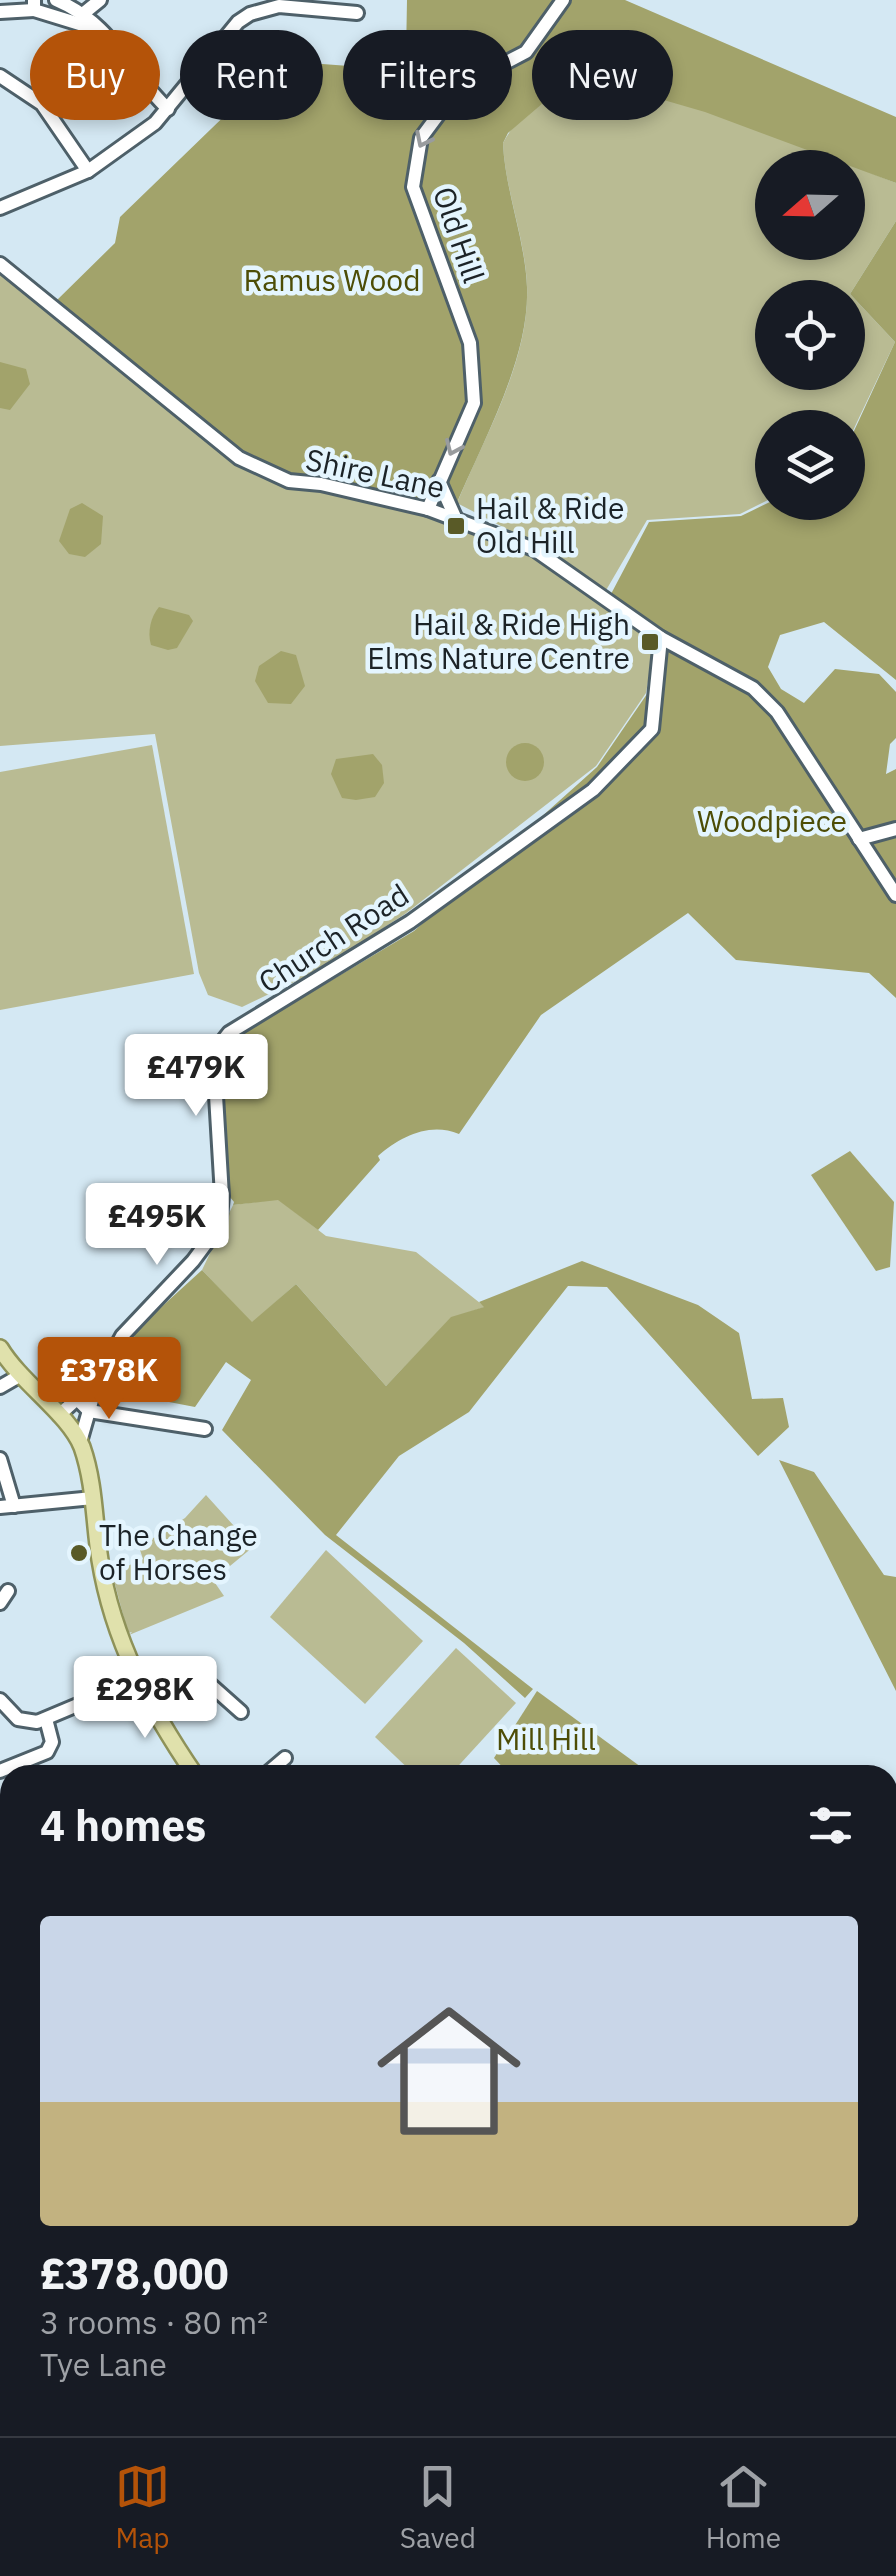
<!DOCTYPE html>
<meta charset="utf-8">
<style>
:root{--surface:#171b24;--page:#242831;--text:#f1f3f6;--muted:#9ea1a6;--line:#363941;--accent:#b45309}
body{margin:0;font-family:"IBM Plex Sans",sans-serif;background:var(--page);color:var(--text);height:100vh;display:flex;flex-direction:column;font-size:38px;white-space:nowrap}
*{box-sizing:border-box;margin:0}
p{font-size:32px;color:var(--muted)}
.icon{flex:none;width:55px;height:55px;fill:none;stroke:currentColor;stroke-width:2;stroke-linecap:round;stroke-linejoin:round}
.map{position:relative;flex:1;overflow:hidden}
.details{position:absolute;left:0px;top:1765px;width:898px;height:672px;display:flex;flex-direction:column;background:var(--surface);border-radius:30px 30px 0 0;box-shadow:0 5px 15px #0003}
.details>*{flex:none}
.top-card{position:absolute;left:30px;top:30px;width:838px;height:90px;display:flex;gap:20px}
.needle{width:65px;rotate:250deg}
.controls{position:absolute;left:755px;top:150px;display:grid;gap:20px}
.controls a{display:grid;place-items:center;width:110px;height:110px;border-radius:50%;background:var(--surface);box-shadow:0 5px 15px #0003;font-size:50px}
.price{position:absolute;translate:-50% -85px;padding:0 22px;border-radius:10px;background:#fff;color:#222;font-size:32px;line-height:65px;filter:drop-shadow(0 2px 5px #0008)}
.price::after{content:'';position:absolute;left:50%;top:60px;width:30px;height:22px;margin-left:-15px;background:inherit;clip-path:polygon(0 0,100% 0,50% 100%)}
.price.active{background:var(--accent);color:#fff}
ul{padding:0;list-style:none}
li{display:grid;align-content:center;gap:20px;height:530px;padding:0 40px}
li+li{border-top:2px solid var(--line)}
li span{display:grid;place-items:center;height:310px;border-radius:10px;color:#555}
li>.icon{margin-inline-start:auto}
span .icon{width:180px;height:180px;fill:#fffc;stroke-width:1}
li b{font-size:42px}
h2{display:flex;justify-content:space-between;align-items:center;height:120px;padding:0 40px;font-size:42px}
.pill{padding:0 35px;border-radius:45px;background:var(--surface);box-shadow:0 5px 15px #0003;font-size:35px;line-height:90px}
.pill.active{background:var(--accent);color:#fff}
.menu{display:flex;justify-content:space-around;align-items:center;height:140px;border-top:2px solid var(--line);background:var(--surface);font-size:28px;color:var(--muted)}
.menu a{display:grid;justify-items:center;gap:5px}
.menu .active{color:var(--accent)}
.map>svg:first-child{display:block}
.green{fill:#b9bb93;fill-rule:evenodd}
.forest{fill:#a2a36b}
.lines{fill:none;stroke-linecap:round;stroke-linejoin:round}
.minor-casing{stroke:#4e6069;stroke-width:18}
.major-casing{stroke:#8e9259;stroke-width:20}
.highway-casing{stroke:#8e9259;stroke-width:22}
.minor{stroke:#fff;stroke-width:12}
.major{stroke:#e0e1ac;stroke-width:15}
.highway{stroke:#cbcd74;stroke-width:18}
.oneway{stroke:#999c9e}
.poi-dot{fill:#595a27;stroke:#e4f5fe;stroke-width:4}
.labels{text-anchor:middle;stroke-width:9;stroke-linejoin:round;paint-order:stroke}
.street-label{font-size:30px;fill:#1c2327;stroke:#e4f5fe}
.park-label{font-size:30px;fill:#4d4d06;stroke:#e4f5fe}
.poi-label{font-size:30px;fill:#1c2327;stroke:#e4f5fe;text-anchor:start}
</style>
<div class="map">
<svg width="896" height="2436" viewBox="0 0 896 2436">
<rect width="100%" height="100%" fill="#d4e8f3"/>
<!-- green -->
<g class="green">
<path d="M596,86c91,6 213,63 300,97v38l-46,73 45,48 -47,99v-13h-76v70l-32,16 -93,6 -42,72 -47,-36 -101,-53c28,-68 73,-143 70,-217 -2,-49 -22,-95 -24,-143 16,-33 58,-54 93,-57zM772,168h76v74h-76zM772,298h76v74h-76z"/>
<polygon points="0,273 210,442 318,487 432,517 541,557 655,641 646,693 596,766 405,914 317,971 242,1007 208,995 199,973 155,734 0,746"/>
<polygon points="152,745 194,974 0,1010 0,772"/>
<polygon points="278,1199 326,1236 416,1252 485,1307 451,1318 386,1386 296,1284 252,1323 202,1270 233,1205"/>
<polygon points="206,1495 253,1547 213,1580 224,1596 129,1635 132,1632 128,1633 112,1573 143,1559 139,1547 185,1518"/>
<polygon points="326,1550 423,1641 365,1704 270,1617"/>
<polygon points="456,1648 516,1703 450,1775 415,1775 375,1737"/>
<polygon points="888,2359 896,2372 896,2436 522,2436 518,2428 888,2428"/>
</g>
<!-- forest -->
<g class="forest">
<path d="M407,0h218l271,117v66l-191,-71 -86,-25 -41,1 -35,15 -35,30 -5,10c2,48 22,95 24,144 3,73 -46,157 -74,225l-163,-35 -49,-23 -187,-151 61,-60 5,-26 122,-118 27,-39 120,9 17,-13z"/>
<path d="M896,221v459l-72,-58 -44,13 -12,32 13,22 23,14 31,-34 44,5 17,18v46l-6,6 -4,30 10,-5v229l-27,-25 -133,-13 -48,-47 -147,102 -82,119c-29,-12 -58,2 -81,22l2,4 -62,70 -40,-30 -45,5 1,-3 -9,-11 -4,-122 17,-33 176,-105 183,-164 50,-73 11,-54 -47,-46 38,-72 92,-6 31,-15 76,1v-58l47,-102 -45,-48z"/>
<polygon points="0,362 26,369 30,384 10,410 0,408"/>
<polygon points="82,503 103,516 101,544 85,557 69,554 59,541 70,509"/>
<path d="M159,607l30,8 4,6 -16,27 -9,2 -17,-5c-4,-13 0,-29 8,-38z"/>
<polygon points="281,651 296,655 305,686 291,704 268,703 255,681 259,666"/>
<circle cx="525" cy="762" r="19"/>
<polygon points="373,754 382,765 384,783 375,797 356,800 342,798 331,774 336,759"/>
<polygon points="850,1151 894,1202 890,1267 876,1271 811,1175"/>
<polygon points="582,1261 698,1305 739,1333 752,1399 783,1398 789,1427 758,1456 607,1287 568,1286 469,1412 399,1456 336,1535 533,1689 525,1698 464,1643 325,1535 222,1430 251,1380 226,1362 195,1407 143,1397 157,1360 134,1338 135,1331 202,1270 252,1322 296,1284 386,1386 451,1317 484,1307 479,1302"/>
<polygon points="779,1460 814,1472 884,1575 896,1577 896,1691"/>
<polygon points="537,1691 652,1775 510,1775 494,1758"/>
<polygon points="896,2170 896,2357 888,2345 888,2174"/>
</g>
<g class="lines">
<!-- minor casing -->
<g class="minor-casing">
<g id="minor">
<polyline points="34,0 34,10 99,30"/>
<path d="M56,0c57,24 70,69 112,109"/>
<polyline points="0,12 34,10"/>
<polyline points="84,13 100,0"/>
<polyline points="0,76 42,104 88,171"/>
<polyline points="0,208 88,171 155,123 238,22 250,14 279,6 357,13"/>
<polyline points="0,264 239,458 289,481 321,484 428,509 534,549 661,638 753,688 777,712 896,895"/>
<polyline points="439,481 455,517"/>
<polyline points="428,509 474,403 470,343 413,187 421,138 444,107 478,77 526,52 563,0"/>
<polyline points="859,839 896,829"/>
<polyline points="0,1387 19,1376"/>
<polyline points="77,1399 89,1411 205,1429"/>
<polyline points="59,1415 98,1380 122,1336 193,1261 219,1226 222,1196 214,1062 217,1048 229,1033 410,922 593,790 652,729 661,638"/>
<polyline points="80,1442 97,1383"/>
<polyline points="0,1459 14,1506"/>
<polyline points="0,1507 93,1498"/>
<polyline points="0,1603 8,1591"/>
<polyline points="0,1700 18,1719 37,1722 137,1680"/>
<polyline points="158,1719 205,1680 241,1712"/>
<polyline points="0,1771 47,1752 52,1742 46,1719"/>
<polyline points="265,1775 285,1758"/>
<polyline points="0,2063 10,2074"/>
<polyline points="0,2107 10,2099"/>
<polyline points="0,2377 10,2370"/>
</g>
</g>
<!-- major casing -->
<g class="major-casing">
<path id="major" d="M0,1348c21,35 69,66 82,99 13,37 12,76 18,113 13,81 50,149 95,215"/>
</g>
<!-- highway casing -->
<g class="highway-casing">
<g id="highway">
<polyline points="0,1868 10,1883"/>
<polyline points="74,2436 75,2428"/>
</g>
</g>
<!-- minor -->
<use href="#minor" class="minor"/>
<!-- major -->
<use href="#major" class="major"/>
<!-- highway -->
<use href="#highway" class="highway"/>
</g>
<!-- one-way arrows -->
<defs><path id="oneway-chevron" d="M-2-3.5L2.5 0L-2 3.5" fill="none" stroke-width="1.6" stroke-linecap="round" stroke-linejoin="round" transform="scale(2.5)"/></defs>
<g class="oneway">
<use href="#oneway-chevron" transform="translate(423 140) rotate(116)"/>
<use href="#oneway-chevron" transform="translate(453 448) rotate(114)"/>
</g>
<!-- markers -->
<g class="poi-dot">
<rect x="446" y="516" width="20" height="20" rx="5"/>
<rect x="640" y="632" width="20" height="20" rx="5"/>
<circle cx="79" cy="1553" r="10"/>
</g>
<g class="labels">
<!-- street labels -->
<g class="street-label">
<text transform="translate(458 235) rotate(71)" y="10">Old Hill</text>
<text transform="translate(375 474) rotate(12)" y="10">Shire Lane</text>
<text transform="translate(334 939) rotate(-33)" y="10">Church Road</text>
</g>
<!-- park labels -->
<g class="park-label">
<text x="332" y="291">Ramus Wood</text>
<text x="772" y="832">Woodpiece</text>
<text x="546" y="1750">Mill Hill</text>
</g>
<!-- poi labels -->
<g class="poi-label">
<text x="476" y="519">Hail &amp; Ride<tspan x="476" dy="34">Old Hill</tspan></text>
<text x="630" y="635" text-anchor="end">Hail &amp; Ride High<tspan x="630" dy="34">Elms Nature Centre</tspan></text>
<text x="99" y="1546">The Change<tspan x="99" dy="34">of Horses</tspan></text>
</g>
</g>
</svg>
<div class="controls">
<a><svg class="needle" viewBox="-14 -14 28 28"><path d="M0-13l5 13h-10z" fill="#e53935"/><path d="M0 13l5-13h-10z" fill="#9ea1a6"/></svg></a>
<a><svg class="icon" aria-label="locate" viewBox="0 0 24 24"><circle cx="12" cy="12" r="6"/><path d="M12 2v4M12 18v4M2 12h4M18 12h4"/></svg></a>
<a><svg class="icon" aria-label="layers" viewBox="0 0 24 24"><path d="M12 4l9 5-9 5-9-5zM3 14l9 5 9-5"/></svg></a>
</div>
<b class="price" style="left:196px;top:1119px">£479K</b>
<b class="price" style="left:157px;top:1268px">£495K</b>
<b class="price active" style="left:109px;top:1422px">£378K</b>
<b class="price" style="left:145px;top:1741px">£298K</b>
<div class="top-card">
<a class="pill active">Buy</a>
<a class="pill">Rent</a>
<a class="pill">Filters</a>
<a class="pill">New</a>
</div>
<section class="details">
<h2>4 homes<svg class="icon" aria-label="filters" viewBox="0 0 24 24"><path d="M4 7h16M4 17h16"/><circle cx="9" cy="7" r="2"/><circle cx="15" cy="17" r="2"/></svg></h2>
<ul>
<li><span style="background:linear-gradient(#c9d6e8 60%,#c2b280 0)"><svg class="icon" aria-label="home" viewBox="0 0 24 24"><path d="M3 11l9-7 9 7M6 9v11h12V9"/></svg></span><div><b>£378,000</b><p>3 rooms · 80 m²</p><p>Tye Lane</p></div></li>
</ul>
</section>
</div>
<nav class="menu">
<a class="active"><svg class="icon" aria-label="map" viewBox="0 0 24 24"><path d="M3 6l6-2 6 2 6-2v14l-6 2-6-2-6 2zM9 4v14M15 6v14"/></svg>Map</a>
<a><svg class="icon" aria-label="saved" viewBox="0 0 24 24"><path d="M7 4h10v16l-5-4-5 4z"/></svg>Saved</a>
<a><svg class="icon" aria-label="home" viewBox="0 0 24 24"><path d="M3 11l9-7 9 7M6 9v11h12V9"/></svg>Home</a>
</nav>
